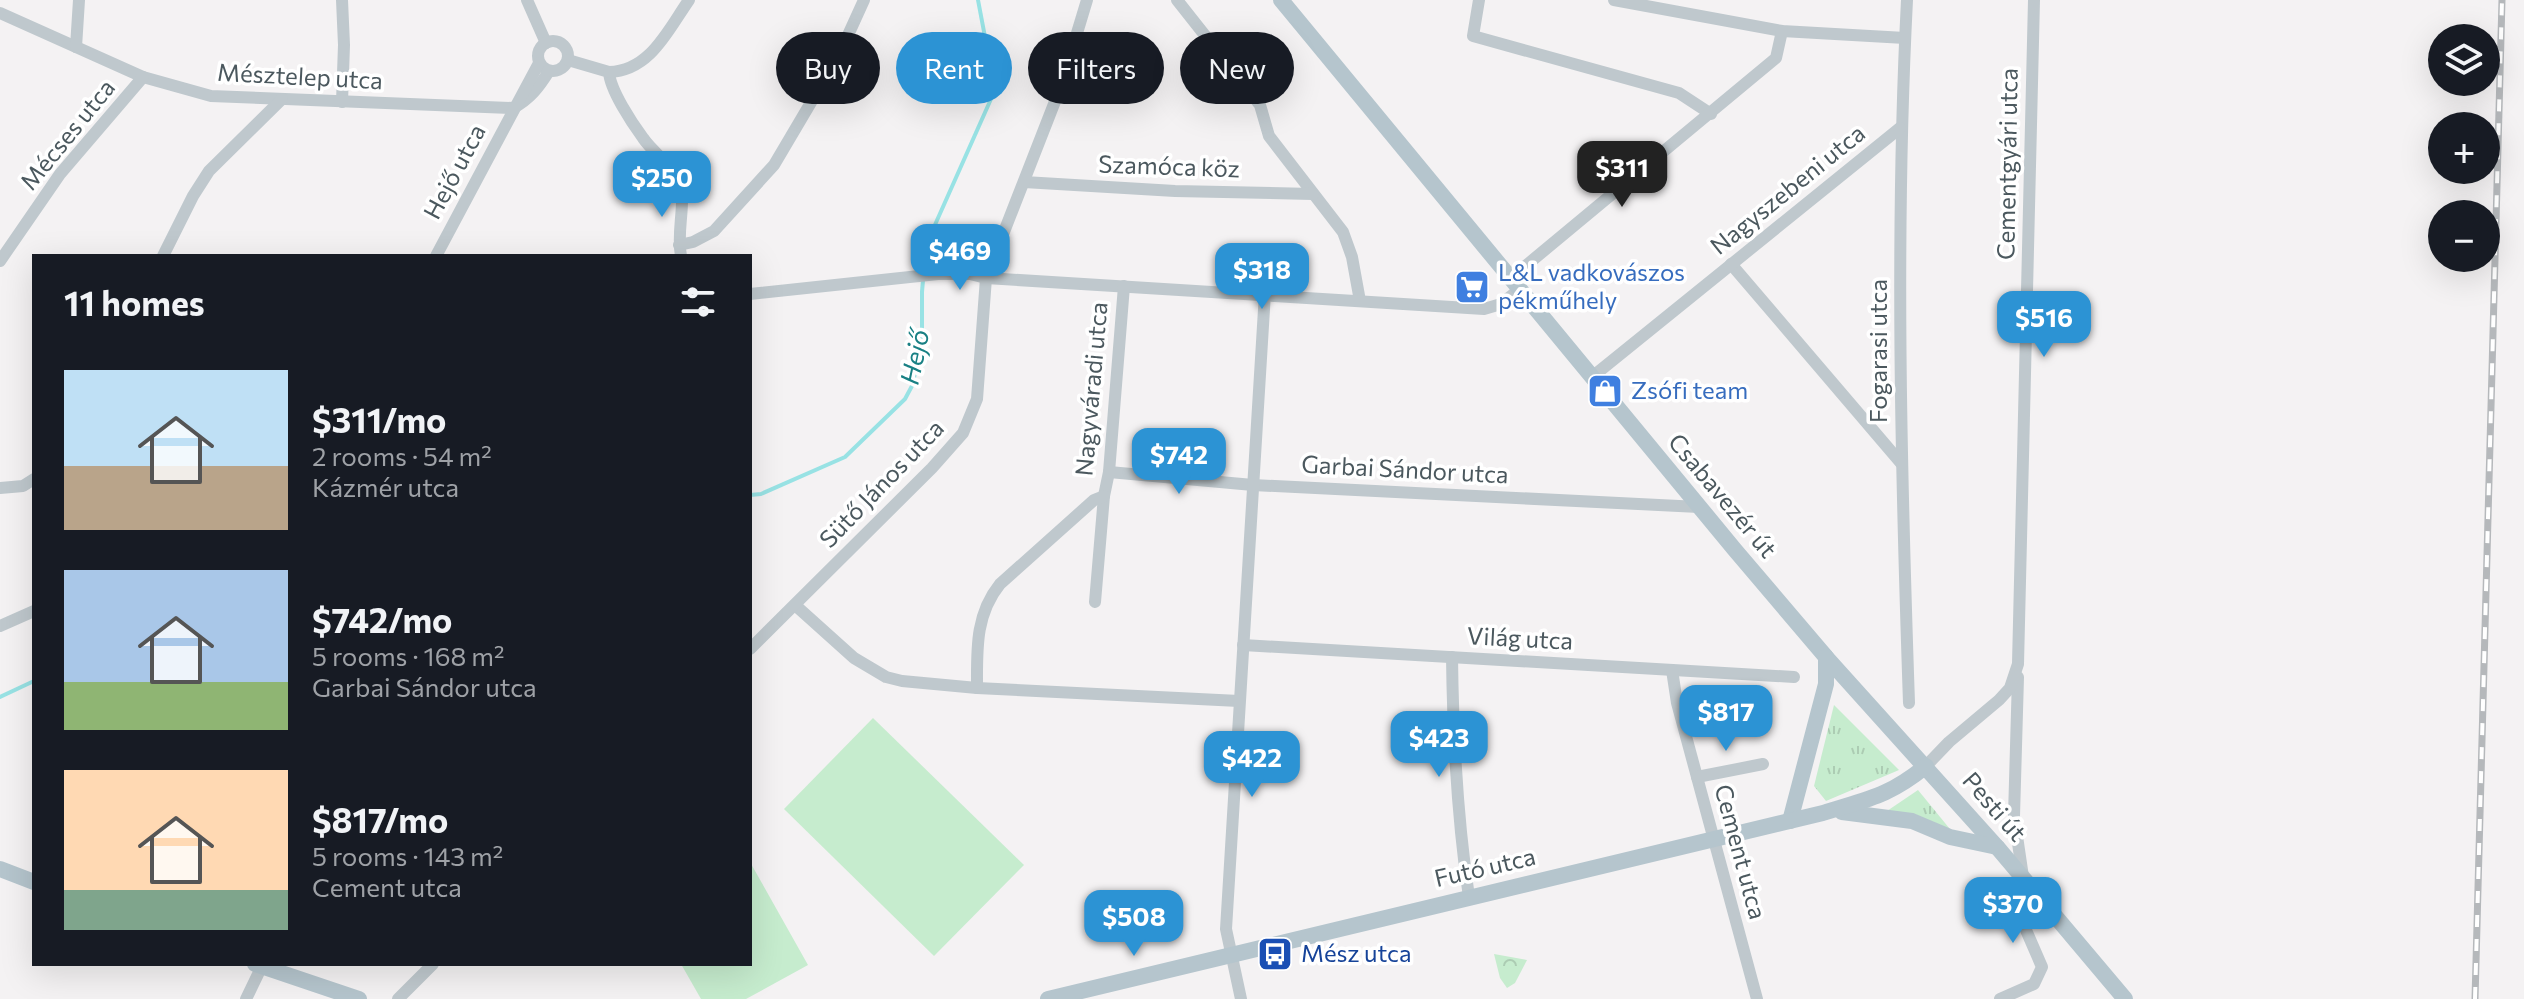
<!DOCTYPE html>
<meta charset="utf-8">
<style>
:root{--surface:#171b24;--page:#242831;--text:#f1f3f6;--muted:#9ea1a6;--accent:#2c93d4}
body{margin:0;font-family:Commissioner,sans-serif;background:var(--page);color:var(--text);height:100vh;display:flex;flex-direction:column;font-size:30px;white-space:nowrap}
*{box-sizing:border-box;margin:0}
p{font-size:26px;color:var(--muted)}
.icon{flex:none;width:44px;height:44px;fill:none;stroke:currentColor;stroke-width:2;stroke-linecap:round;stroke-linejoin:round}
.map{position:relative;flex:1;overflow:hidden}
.drawer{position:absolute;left:32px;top:254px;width:720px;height:712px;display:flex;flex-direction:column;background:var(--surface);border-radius:0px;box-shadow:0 8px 32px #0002}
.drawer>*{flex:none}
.banner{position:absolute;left:776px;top:32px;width:760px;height:72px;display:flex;gap:16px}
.controls{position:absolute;left:2428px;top:24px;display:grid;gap:16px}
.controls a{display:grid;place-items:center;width:72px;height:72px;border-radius:50%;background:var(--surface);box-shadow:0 8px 32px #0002;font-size:40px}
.price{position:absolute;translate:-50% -68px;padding:0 18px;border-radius:16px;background:var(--accent);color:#fff;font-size:26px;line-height:52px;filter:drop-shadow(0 2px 4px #0008)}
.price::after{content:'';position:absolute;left:50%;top:48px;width:24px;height:18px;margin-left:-12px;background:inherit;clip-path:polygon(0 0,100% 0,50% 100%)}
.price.current{background:#222;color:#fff}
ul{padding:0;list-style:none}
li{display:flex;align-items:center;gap:24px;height:200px;padding:0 32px}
li span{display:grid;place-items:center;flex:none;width:224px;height:160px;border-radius:0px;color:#555}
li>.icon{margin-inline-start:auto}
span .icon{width:96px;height:96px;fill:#fffc;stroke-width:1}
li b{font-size:34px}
h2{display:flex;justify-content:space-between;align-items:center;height:96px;padding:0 32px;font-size:34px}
.tag{padding:0 28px;border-radius:36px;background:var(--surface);box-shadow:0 8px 32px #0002;font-size:28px;line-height:72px}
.tag.current{background:var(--accent);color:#fff}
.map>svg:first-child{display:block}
.grass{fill:url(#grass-tufts)}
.park{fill:url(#park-crowns)}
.pitch{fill:#c6ecce}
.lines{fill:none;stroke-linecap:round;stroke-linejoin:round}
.stream{stroke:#98e2e4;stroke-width:4}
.minor{stroke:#bfc8cd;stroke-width:12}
.major{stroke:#b5c5cd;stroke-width:16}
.rail-casing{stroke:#b5b8bb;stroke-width:7}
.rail{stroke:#fff;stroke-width:4;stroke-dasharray:12;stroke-linecap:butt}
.labels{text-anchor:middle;stroke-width:7;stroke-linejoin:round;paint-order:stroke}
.street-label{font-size:24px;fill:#4b585e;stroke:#fff}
.shop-label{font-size:24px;fill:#366cbe;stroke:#fff;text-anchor:start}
.transit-label{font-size:24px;fill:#164399;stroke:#fff;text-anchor:start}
.water-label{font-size:26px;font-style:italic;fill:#198084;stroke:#fff}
</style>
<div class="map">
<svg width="2524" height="999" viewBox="0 0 2524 999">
<defs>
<pattern id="grass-tufts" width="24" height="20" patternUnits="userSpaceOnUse" patternTransform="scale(2)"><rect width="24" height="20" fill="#c6ecce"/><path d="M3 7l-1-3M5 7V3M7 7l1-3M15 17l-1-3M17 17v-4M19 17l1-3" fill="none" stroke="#acccb3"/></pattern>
<pattern id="park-crowns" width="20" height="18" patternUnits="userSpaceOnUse" patternTransform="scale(2)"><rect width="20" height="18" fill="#c6ecce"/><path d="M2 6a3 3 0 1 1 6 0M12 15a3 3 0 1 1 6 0" fill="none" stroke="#acccb3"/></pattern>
</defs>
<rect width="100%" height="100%" fill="#f4f2f3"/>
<!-- grass -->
<g class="grass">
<polygon points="1834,705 1899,770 1826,801 1814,786"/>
<polygon points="1918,790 1954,834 1887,811"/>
</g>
<!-- park -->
<polygon class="park" points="1494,954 1527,960 1515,983 1507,988 1500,978"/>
<!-- pitch -->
<g class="pitch">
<polygon points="873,718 1024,865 934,956 784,809"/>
<polygon points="750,862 808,965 746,999 701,999 681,964 750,964"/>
</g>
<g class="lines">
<!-- stream -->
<g class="stream">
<polyline points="750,495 761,494 845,457 905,399 913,384 922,331 922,292 926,245 995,90 978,0"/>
<polyline points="0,697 34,681"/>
</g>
<!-- minor -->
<g class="minor">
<polyline points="342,0 344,45 342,102"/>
<polyline points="527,0 546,43"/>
<polyline points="1177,0 1260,105 1269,136 1343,232 1352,257 1360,301"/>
<polyline points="1479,0 1473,36 1679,93 1711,114"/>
<polyline points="1614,0 1782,31 1905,38"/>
<path d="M1907,0c-12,234 -6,469 2,703"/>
<path d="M0,13l143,64 68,19 302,12c17,-9 26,-21 36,-37"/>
<circle cx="553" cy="56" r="15"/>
<polyline points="76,47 79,0"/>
<path d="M568,60l41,12c1,18 23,51 34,66 11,16 28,25 36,44 8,20 -3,48 2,74"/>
<path d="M609,72c41,-1 59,-42 80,-72"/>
<polyline points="1024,182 1175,191 1313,194"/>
<polyline points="679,245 693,242 714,231 774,165 839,55 864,0"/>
<polyline points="163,256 193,196 209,171 282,99"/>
<polyline points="436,256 539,63"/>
<polyline points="0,261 60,174 143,77"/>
<polyline points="1731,264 1901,463"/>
<polyline points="1511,278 1776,58 1782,31"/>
<polyline points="750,294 938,274 970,274 986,278 1484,309 1501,304 1520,289"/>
<polyline points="1592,377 1900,128"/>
<polyline points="1109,472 1253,485 1699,507"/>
<polyline points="0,488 23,486 34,479"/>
<polyline points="1095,602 1104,496 1109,472 1124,286"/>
<polyline points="795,605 854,658 886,677 902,681 977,688 1239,701"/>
<polyline points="0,626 34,611"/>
<polyline points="1243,645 1794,677"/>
<polyline points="750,649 932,468 963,433 977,399 986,278 1061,86 1087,0"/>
<path d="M1452,657c1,80 5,160 17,240"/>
<polyline points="1672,670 1677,703 1757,999"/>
<polyline points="2018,677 2014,816 2023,877"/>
<path d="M977,688c0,-38 -2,-73 23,-104l94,-84 10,-4"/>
<polyline points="1926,766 1949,742 1999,700 2010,688 2018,664 2034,0"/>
<polyline points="1697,777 1763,764"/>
<polyline points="246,999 262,966"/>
<polyline points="398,999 433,964"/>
<polyline points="1241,999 1226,929 1265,293"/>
<polyline points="2000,999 2034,984 2042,967 2026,930 2034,890"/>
</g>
<!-- major -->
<g class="major">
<polyline points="1281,0 1735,550 1826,657 1997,847 2125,999"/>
<polyline points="1842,812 1912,821 1950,837 1997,847"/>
<polyline points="1790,821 1826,684 1826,657"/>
<polyline points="0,869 34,882"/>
<polyline points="255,964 359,999"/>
<path d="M1048,999l775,-186c44,-14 65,-16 103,-47"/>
</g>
<!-- rail casing -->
<g class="rail-casing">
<polyline id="rail" points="2475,999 2502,0"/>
</g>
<!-- rail -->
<use href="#rail" class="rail"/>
</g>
<!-- icons -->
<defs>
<g id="supermarket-square" transform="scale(1.8)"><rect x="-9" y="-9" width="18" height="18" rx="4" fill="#3f7fe0" stroke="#fff"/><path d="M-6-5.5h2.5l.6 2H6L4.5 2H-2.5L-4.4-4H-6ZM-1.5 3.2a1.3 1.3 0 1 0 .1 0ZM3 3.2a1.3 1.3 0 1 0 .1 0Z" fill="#fff"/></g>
<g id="shop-square" transform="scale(1.8)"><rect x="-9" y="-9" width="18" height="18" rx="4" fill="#3f7fe0" stroke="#fff"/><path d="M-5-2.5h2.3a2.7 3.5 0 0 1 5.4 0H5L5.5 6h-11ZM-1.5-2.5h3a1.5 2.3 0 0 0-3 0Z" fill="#fff"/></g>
<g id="bus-square" transform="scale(1.8)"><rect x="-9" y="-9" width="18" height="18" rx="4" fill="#1a4fb4" stroke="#fff"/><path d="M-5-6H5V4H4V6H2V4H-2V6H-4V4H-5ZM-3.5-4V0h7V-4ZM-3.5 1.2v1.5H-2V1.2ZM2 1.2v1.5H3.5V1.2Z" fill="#fff"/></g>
</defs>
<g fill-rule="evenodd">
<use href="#supermarket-square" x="1472" y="287"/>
<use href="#shop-square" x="1605" y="391"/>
<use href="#bus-square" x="1275" y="954"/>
</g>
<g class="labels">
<!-- street labels -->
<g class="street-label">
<text transform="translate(300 77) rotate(3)" y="8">Mésztelep utca</text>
<text transform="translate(68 135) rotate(-51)" y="8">Mécses utca</text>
<text transform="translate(2008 164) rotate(-89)" y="8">Cementgyári utca</text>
<text transform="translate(1169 167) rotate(2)" y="8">Szamóca köz</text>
<text transform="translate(455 172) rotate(-62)" y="8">Hejő utca</text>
<text transform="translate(1788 190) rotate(-39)" y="8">Nagyszebeni utca</text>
<text transform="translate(1879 351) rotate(-90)" y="8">Fogarasi utca</text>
<text transform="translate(1092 389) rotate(-85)" y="8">Nagyváradi utca</text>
<text transform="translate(1405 470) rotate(3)" y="8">Garbai Sándor utca</text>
<text transform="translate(882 484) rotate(-46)" y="8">Sütő János utca</text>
<text transform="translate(1722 496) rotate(50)" y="8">Csabavezér út</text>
<text transform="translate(1520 639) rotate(3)" y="8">Világ utca</text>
<text transform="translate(1994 807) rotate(49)" y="8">Pesti út</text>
<text transform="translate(1740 852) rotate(75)" y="8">Cement utca</text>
<text transform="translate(1485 868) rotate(-13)" y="8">Futó utca</text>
</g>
<!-- shop labels -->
<g class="shop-label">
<text x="1498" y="281">L&amp;L vadkovászos<tspan x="1498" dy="28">pékműhely</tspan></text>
<text x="1631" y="399">Zsófi team</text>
</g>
<!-- transit labels -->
<g class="transit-label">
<text x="1301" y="962">Mész utca</text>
</g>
<!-- water labels -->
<g class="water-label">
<text transform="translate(915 357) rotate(-78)" y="9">Hejő</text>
</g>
</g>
</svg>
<div class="controls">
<a><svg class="icon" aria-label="layers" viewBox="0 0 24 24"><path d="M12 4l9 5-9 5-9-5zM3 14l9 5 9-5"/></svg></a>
<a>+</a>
<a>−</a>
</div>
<b class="price current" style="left:1622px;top:209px">$311</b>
<b class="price" style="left:662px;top:219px">$250</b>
<b class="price" style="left:960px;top:292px">$469</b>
<b class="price" style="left:1262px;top:311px">$318</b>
<b class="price" style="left:2044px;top:359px">$516</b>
<b class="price" style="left:1179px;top:496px">$742</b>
<b class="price" style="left:1726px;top:753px">$817</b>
<b class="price" style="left:1439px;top:779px">$423</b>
<b class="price" style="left:1252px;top:799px">$422</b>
<b class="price" style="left:2013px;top:945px">$370</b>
<b class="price" style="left:1134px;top:958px">$508</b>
<div class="banner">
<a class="tag">Buy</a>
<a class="tag current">Rent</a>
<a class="tag">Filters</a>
<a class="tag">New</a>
</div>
<section class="drawer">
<h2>11 homes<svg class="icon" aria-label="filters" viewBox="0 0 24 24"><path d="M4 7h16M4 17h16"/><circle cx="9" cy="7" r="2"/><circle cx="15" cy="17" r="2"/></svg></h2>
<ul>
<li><span style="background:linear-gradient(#bfe0f5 60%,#b9a48a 0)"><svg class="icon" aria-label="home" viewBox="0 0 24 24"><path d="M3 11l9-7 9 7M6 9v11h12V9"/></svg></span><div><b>$311/mo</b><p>2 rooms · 54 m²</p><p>Kázmér utca</p></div></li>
<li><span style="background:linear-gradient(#a9c7e8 70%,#8fb573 0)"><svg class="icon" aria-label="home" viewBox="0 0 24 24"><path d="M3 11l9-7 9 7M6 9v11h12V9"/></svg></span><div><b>$742/mo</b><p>5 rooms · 168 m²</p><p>Garbai Sándor utca</p></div></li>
<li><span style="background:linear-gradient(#ffd9b3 75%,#7fa58c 0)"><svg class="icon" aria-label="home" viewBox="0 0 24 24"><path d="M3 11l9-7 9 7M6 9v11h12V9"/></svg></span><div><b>$817/mo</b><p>5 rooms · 143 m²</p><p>Cement utca</p></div></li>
</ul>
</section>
</div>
